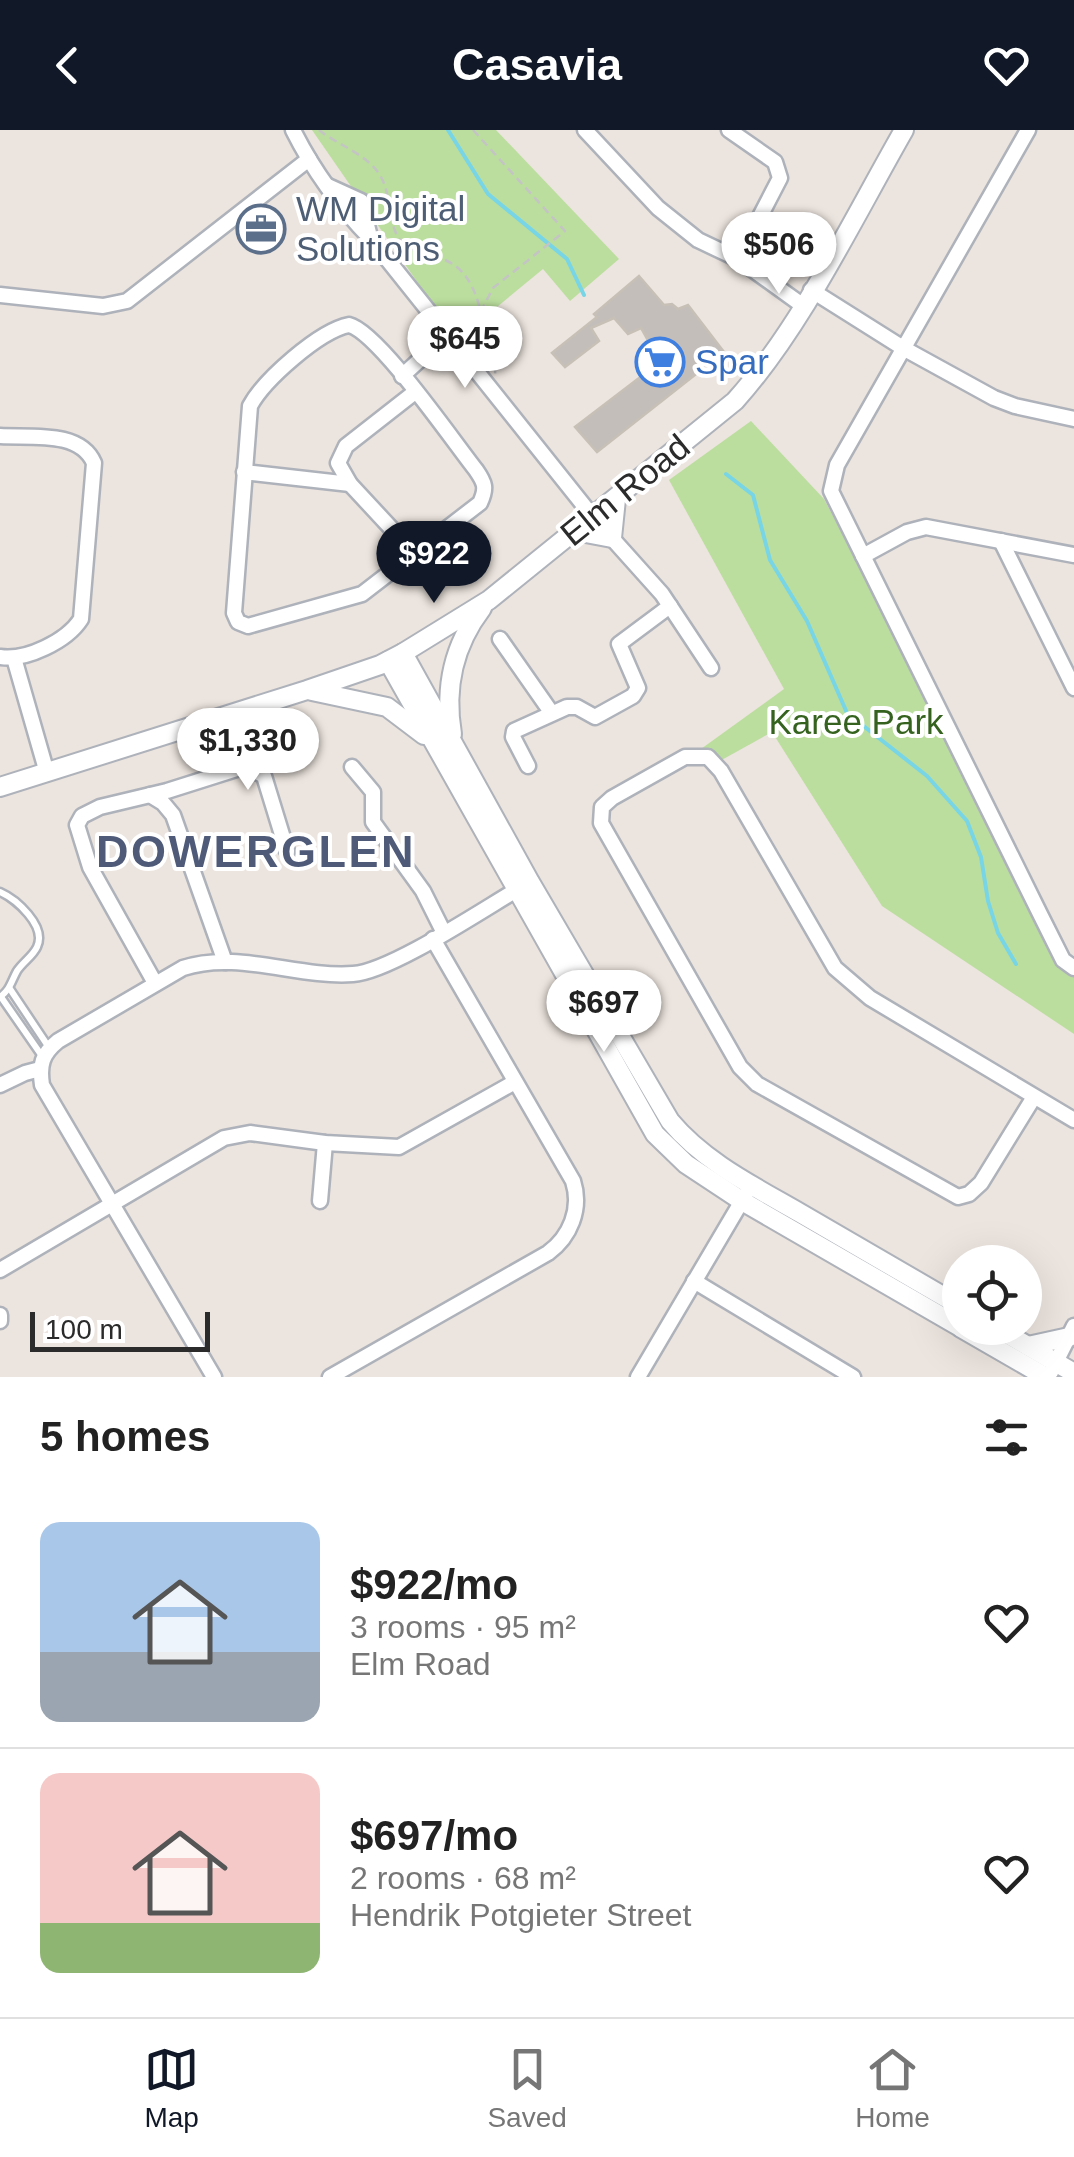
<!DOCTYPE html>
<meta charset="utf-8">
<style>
:root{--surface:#fff;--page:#f2f2f2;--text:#222;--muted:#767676;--line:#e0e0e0;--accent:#111827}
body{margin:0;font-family:Arial,sans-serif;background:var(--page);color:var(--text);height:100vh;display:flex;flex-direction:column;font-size:38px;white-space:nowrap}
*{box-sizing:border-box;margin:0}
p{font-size:32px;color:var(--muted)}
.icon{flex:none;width:55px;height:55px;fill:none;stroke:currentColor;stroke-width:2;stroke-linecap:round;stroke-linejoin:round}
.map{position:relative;height:1247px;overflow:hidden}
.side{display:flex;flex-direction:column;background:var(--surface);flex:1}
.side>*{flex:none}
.fabs{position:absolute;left:942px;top:1115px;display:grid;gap:20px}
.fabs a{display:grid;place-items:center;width:100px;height:100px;border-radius:50%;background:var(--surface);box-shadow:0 10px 40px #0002;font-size:50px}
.scale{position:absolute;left:30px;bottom:25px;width:180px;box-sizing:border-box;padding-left:10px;border:5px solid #2b2b2b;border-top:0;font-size:28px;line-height:35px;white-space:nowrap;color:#2b2b2b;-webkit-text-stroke:8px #fff;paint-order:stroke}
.price{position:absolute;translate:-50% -85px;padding:0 22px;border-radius:35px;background:#fff;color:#222;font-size:32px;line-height:65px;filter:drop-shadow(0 2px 5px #0008)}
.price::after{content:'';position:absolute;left:50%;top:60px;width:30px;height:22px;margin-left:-15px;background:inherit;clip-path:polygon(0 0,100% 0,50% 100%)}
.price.active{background:var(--accent);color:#fff}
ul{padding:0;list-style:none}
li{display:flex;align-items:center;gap:30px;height:250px;padding:0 40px}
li+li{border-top:2px solid var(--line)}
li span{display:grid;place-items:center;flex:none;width:280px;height:200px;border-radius:20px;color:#555}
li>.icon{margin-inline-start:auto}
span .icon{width:120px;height:120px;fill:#fffc;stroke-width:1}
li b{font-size:42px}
h2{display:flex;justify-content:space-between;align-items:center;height:120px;padding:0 40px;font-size:42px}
header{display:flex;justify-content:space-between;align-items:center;height:130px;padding:0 40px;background:var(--accent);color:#fff;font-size:45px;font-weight:600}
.menu{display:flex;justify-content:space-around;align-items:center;height:140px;border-top:2px solid var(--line);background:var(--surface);font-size:28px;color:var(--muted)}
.menu a{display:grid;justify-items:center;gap:5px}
.menu .active{color:var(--accent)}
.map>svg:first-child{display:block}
.green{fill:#bbde9e}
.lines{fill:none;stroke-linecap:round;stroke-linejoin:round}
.stream{stroke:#78d5e6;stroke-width:4}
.building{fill:#c4beba;stroke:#c7c0b7;stroke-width:2.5}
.lane-casing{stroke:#aeb2ba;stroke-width:11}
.street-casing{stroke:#aeb2ba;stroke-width:19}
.secondary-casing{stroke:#aeb2ba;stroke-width:22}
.path{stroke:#c4c4c4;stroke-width:2.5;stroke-dasharray:8 5;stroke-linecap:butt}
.lane{stroke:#fff;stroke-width:6}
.street{stroke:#fff;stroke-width:14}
.secondary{stroke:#fff;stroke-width:18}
.labels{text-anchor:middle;stroke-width:8;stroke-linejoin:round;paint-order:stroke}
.service-label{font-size:35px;fill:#4e5e75;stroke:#fff;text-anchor:start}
.shop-label{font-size:35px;fill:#366cbe;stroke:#fff;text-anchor:start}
.street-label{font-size:35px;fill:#2b2b2b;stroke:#fff}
.park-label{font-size:35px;fill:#35631f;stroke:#fff}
.district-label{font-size:45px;font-weight:bold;letter-spacing:2.5px;fill:#4e5a78;stroke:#fff}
</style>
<header><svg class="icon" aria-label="back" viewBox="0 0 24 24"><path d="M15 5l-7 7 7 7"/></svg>Casavia<svg class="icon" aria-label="heart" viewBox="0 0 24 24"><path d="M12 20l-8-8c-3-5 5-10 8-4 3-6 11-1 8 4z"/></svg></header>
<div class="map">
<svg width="1074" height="1247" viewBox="0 0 1074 1247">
<rect width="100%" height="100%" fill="#ece4de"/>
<!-- green -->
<g class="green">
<polygon points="312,0 496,0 619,129 570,171 543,139 486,186 514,220 483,247"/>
<polygon points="751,291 824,369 1074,841 1074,904 882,776 772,602 718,632 694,624 784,559 669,350"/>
</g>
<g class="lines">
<!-- stream -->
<g class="stream">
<polyline points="448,0 488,64 567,129 584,165"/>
<polyline points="726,344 753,365 770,430 807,491 847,583 927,646 967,691 981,727 988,771 998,803 1016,834"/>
</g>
</g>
<!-- building -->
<polygon class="building" points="639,146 664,175 672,174 678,179 688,175 724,222 597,322 575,297 660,232 641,198 628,204 614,188 591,198 599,211 565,237 552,223 597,187 594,184"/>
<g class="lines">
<!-- lane casing -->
<g class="lane-casing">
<g id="lane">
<path d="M0,762c16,7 47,34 37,55 -4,9 -14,15 -20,24 -6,11 -7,19 -17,26"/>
<polyline points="10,859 48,916"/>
<polyline points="1,867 42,926"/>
</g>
</g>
<!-- street casing -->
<g class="street-casing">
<g id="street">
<path d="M293,0c20,40 47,77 78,109l222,278 69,77 49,74"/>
<polyline points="585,0 658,78 698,110 738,129 802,175"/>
<polyline points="729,0 775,32 780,48 738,129"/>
<polyline points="1028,0 837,335 831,361 1040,784 1063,830 1074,838"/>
<polyline points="328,56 361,71 370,107"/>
<polyline points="811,160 903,218 994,268 1015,276 1074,289"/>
<polyline points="0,165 103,176 127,171 309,29"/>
<path d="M349,195c29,7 104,116 127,145 9,13 11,18 4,33l-118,91 -114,32 -10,-4 -4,-9 16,-207c14,-26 69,-75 99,-81z"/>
<polyline points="402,246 448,204"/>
<path d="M0,306c30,2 80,-6 94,27l-13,156c-14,22 -55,42 -81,38"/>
<polyline points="244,342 350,354"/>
<polyline points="1001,411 1074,558"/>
<polyline points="415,424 350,354 338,333 346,316 415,262"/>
<polyline points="863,426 907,402 926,397 1074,425"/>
<polyline points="500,509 551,582"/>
<polyline points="14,528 47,643"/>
<polyline points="528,636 513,607 514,601 567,577 577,577 595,587 633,566 638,558 619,514 670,476"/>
<polyline points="352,637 373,662 373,692 423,761 444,803"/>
<polyline points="150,665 163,673 173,685 225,832"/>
<polyline points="155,853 90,737 77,695 82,686 100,677 167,661 246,636 264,646 287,721"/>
<polyline points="0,955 25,943 40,939"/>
<polyline points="1034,967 981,1053 969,1064 958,1067 757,954 740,937 601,693 602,677 612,668 685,627 708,627 721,641 835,838 870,868 1074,990"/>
<polyline points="320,1071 325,1013"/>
<polyline points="0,1140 224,1008 250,1003 325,1013 399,1017 515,952"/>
<polyline points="694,1151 853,1247"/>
<polyline points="0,1185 0,1191"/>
<polyline points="1051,1242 1074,1196"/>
<path d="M214,1247l-172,-292c-3,-20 0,-31 16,-44l125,-73c54,-18 114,10 170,6 38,-2 135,-68 172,-89"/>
<path d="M330,1247l218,-124c22,-16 34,-44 25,-72l-140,-242"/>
<polyline points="638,1247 746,1064"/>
</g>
</g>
<!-- secondary casing -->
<g class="secondary-casing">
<g id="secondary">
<polyline points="575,401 612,408 616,369"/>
<path d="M403,523l127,229 140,239c34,41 85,66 130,92 54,31 107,62 160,93"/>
<polyline points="388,531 655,1004 686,1034 742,1071 960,1197"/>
<polyline points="312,561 387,577 424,605"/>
<path d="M452,604c-8,-47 1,-88 30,-126"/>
<path d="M0,657l307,-97 73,-25 23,-12 86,-53 246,-199c66,-73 119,-184 169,-271"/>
<polyline points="961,1198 1046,1247"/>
<polyline points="997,1198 1074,1243"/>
<polyline points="1028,1216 1069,1207"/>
</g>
</g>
<!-- path -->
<g class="path">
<path d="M319,0c20,16 49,24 62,47 10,18 7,43 17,60 18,30 64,1 82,72"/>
<polyline points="473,0 565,101 493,158 480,183 496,224 495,245"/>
</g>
<!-- lane -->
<use href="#lane" class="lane"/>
<!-- street -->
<use href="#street" class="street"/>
<!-- secondary -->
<use href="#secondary" class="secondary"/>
</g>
<!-- icons -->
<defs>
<g id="office-ring" transform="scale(2.5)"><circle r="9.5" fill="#fff" stroke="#5c6f8a" stroke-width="1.5"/><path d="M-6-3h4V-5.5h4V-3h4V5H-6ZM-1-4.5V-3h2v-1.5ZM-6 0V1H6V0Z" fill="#5c6f8a"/></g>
<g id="supermarket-ring" transform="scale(2.5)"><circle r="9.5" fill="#fff" stroke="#3f7fe0" stroke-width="1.5"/><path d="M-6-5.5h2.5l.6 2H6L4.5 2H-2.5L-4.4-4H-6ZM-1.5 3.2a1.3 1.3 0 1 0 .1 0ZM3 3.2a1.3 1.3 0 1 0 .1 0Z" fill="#3f7fe0"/></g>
</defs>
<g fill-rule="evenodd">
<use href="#office-ring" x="261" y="99"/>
<use href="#supermarket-ring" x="660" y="232"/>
</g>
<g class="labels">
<!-- service labels -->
<g class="service-label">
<text x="296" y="91">WM Digital<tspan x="296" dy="40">Solutions</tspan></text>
</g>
<!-- shop labels -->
<g class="shop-label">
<text x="695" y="244">Spar</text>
</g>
<!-- street labels -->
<g class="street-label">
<text transform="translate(625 360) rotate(-39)" y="12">Elm Road</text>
</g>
<!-- park labels -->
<g class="park-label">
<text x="856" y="604">Karee Park</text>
</g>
<!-- district labels -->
<g class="district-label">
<text x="256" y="737">DOWERGLEN</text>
</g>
</g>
</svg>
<div class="fabs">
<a><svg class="icon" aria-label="locate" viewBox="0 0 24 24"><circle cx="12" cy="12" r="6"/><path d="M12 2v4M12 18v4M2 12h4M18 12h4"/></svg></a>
</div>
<div class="scale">100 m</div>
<b class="price" style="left:779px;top:167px">$506</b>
<b class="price" style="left:465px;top:261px">$645</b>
<b class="price active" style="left:434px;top:476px">$922</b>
<b class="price" style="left:248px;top:663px">$1,330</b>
<b class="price" style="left:604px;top:925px">$697</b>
</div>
<section class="side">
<h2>5 homes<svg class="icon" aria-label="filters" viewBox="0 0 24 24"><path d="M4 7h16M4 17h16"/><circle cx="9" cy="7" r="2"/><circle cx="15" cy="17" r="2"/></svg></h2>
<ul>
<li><span style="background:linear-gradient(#a9c7e8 65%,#9aa5b1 0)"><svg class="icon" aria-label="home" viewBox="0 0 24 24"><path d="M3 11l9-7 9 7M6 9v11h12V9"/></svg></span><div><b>$922/mo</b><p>3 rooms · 95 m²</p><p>Elm Road</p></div><svg class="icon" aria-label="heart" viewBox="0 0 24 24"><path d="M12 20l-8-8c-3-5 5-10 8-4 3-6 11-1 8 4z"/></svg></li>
<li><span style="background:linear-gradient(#f6c9c9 75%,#8fb573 0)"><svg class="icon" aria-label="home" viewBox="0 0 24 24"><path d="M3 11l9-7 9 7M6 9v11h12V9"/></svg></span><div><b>$697/mo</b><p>2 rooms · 68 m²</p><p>Hendrik Potgieter Street</p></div><svg class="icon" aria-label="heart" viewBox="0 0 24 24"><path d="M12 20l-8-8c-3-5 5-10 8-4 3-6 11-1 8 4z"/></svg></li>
</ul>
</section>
<nav class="menu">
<a class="active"><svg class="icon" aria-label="map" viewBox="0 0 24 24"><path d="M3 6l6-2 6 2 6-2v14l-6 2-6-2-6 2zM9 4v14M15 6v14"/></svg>Map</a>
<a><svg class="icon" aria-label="saved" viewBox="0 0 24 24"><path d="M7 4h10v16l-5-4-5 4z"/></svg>Saved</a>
<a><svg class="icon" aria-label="home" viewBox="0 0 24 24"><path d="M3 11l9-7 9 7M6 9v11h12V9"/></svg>Home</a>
</nav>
